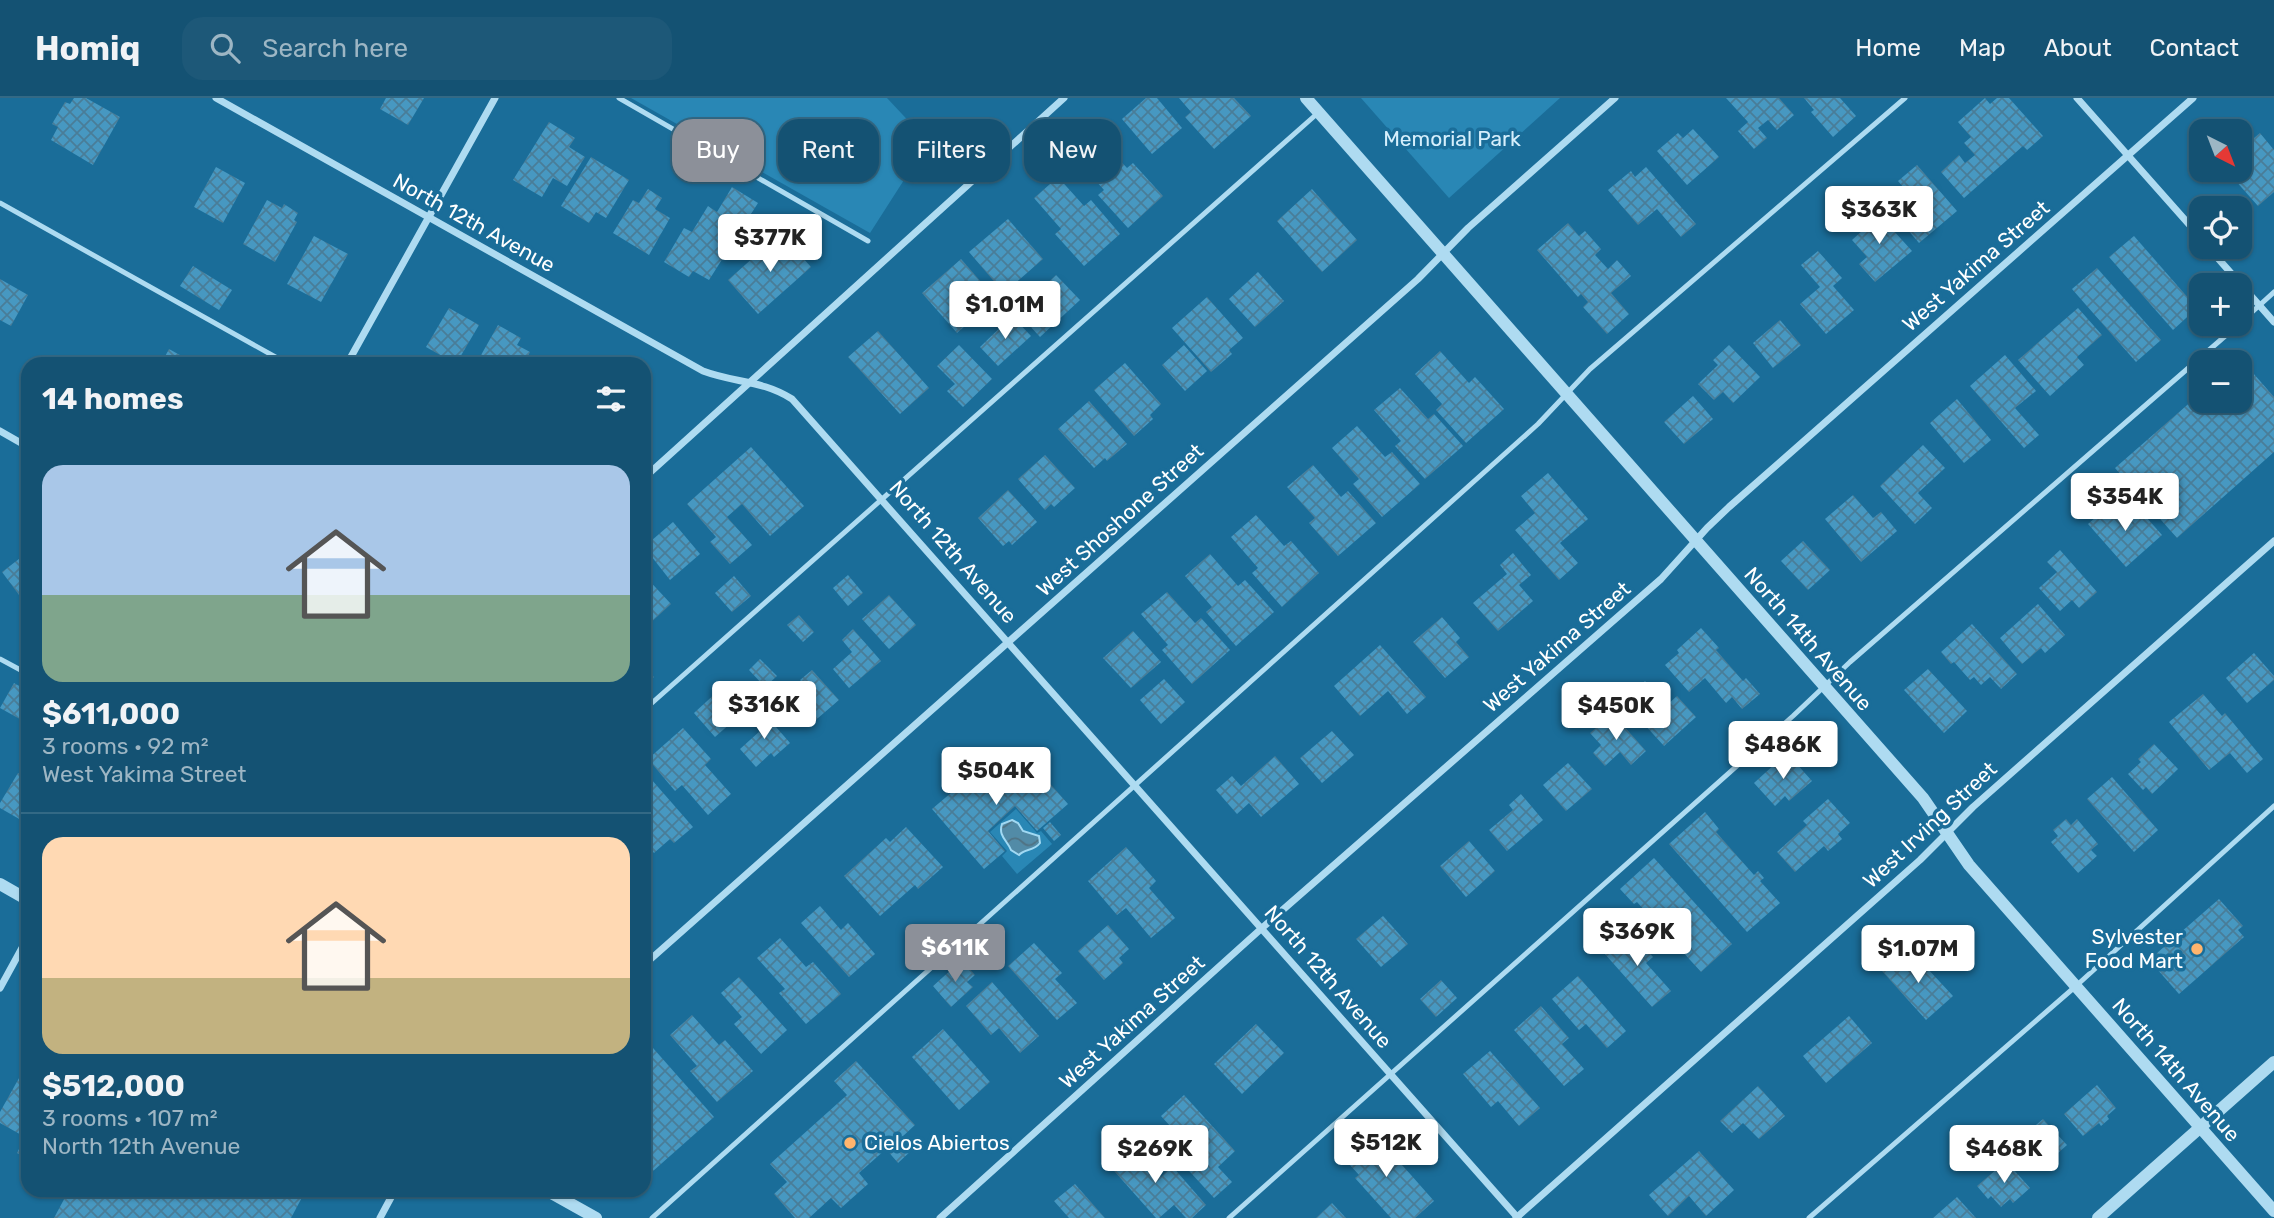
<!DOCTYPE html>
<meta charset="utf-8">
<style>
:root{--surface:#145273;--page:#1d5878;--text:#f1f3f6;--muted:#9db6c4;--line:#336985;--accent:#8c9099}
body{margin:0;font-family:Rubik,sans-serif;background:var(--page);color:var(--text);height:100vh;display:flex;flex-direction:column;font-size:26px;white-space:nowrap}
*{box-sizing:border-box;margin:0}
p{font-size:23px;color:var(--muted)}
.icon{flex:none;width:38px;height:38px;fill:none;stroke:currentColor;stroke-width:2;stroke-linecap:round;stroke-linejoin:round}
.map{position:relative;flex:1;overflow:hidden}
.panel{position:absolute;left:21px;top:259px;width:630px;height:840px;display:flex;flex-direction:column;background:var(--surface);border-radius:21px;box-shadow:0 2px 5px #0004,0 0 0 2px var(--line)}
.panel>*{flex:none}
.banner{position:absolute;left:672px;top:21px;width:665px;height:63px;display:flex;gap:14px}
.needle{width:46px;rotate:138deg}
.controls{position:absolute;left:2189px;top:21px;display:grid;gap:14px}
.controls a{display:grid;place-items:center;width:63px;height:63px;border-radius:14px;background:var(--surface);box-shadow:0 2px 5px #0004,0 0 0 2px var(--line);font-size:35px}
.price{position:absolute;translate:-50% -60px;padding:0 16px;border-radius:7px;background:#fff;color:#222;font-size:23px;line-height:46px;filter:drop-shadow(0 2px 4px #0008)}
.price::after{content:'';position:absolute;left:50%;top:42px;width:21px;height:16px;margin-left:-10px;background:inherit;clip-path:polygon(0 0,100% 0,50% 100%)}
.price.current{background:var(--accent);color:#fff}
ul{padding:0;list-style:none}
li{display:grid;align-content:center;gap:14px;height:371px;padding:0 21px}
li+li{border-top:2px solid var(--line)}
li span{display:grid;place-items:center;height:217px;border-radius:21px;color:#555}
li>.icon{margin-inline-start:auto}
span .icon{width:126px;height:126px;fill:#fffc;stroke-width:1}
li b{font-size:30px}
h2{display:flex;justify-content:space-between;align-items:center;height:84px;padding:0 21px;font-size:30px}
.pill{padding:0 24px;border-radius:21px;background:var(--surface);box-shadow:0 2px 5px #0004,0 0 0 2px var(--line);font-size:24px;line-height:63px}
.pill.current{background:var(--accent);color:#fff}
header{display:flex;align-items:center;gap:42px;box-sizing:border-box;height:98px;padding:0 35px;background:var(--surface);border-bottom:2px solid var(--line)}
header strong{font-size:33px}
nav{display:flex;gap:38px;margin-inline-start:auto;font-size:24px}
.search{width:490px;height:63px;background:var(--page);display:flex;align-items:center;gap:18px;box-sizing:border-box;padding:0 24px;border-radius:21px;color:var(--muted);font-size:26px}
.map>svg:first-child{display:block}
.green{fill:#2987b5}
.water{fill:url(#water-waves);stroke:#a1d9f3;stroke-width:2}
.building{fill:url(#building-cross-hatch)}
.lines{fill:none;stroke-linecap:round;stroke-linejoin:round}
.service{stroke:#aedbf1;stroke-width:5}
.minor{stroke:#aedbf1;stroke-width:7}
.tertiary{stroke:#aedbf1;stroke-width:12}
.poi-dot{fill:#ffb56e;stroke:#1a6d99;stroke-width:2.5}
.labels{text-anchor:middle;stroke-width:7;stroke-linejoin:round;paint-order:stroke}
.park-label{font-size:21px;fill:#d6effc;stroke:#1a6d99}
.street-label{font-size:21px;fill:#fff;stroke:#1a6d99}
.poi-label{font-size:21px;fill:#fff;stroke:#1a6d99;text-anchor:end}
</style>
<header>
<strong>Homiq</strong>
<div class="search"><svg class="icon" aria-label="search" viewBox="0 0 24 24"><circle cx="10" cy="10" r="6"/><path d="M15 15l6 6"/></svg>Search here</div>
<nav><a>Home</a><a>Map</a><a>About</a><a>Contact</a></nav>
</header>
<div class="map">
<svg width="2274" height="1120" viewBox="0 0 2274 1120">
<defs>
<pattern id="water-waves" width="16" height="10" patternUnits="userSpaceOnUse" patternTransform="scale(1.75)"><rect width="16" height="10" fill="#528ba7"/><path d="M0 5q4-4 8 0t8 0" fill="none" stroke="#507283"/></pattern>
<pattern id="building-cross-hatch" width="8" height="8" patternUnits="userSpaceOnUse" patternTransform="scale(1.75)"><rect width="8" height="8" fill="#4798c1"/><path d="M0 0l8 8M0 8l8-8" fill="none" stroke="#497d98"/></pattern>
</defs>
<rect width="100%" height="100%" fill="#1a6d99"/>
<!-- green -->
<g class="green">
<polygon points="631,0 887,0 932,48 920,57 870,135"/>
<polygon points="1361,0 1560,0 1449,100"/>
<polygon points="1016,711 1037,735 1041,733 1052,746 1017,776 1002,758 1007,753 990,734"/>
</g>
<!-- water -->
<path class="water" d="M1012,722l6,3 5,8 16,5 1,7c-6,8 -16,6 -21,12l-8,-5c-4,-10 -13,-14 -9,-26z"/>
<!-- building -->
<g class="building">
<polygon points="74,0 86,0 120,19 93,67 51,42 58,29 52,26 65,4 70,6"/>
<polygon points="386,0 424,0 408,27 380,11"/>
<polygon points="1146,0 1157,0 1182,30 1152,56 1122,21"/>
<polygon points="1179,0 1234,0 1251,18 1214,51 1185,19 1191,14"/>
<polygon points="1726,0 1779,0 1794,17 1777,32 1768,22 1758,30 1767,40 1754,51 1738,33 1748,24"/>
<polygon points="1804,0 1840,0 1856,18 1833,39 1811,14 1814,12"/>
<polygon points="1985,0 1990,6 1997,0 2009,0 2043,38 2027,52 2023,48 1964,100 1941,74 1959,57 1965,65 1975,57 1964,45 1971,39 1958,24"/>
<polygon points="549,24 575,40 569,49 585,59 567,88 553,80 542,99 513,82"/>
<polygon points="1693,31 1719,59 1687,87 1657,53 1678,35 1683,40"/>
<polygon points="2260,35 2274,52 2274,94 2258,108 2226,72 2240,72 2240,52"/>
<polygon points="1099,40 1127,70 1133,65 1163,98 1128,130 1098,97 1104,92 1076,61"/>
<polygon points="591,59 629,82 606,120 596,114 589,125 561,108"/>
<polygon points="1917,67 1957,113 1919,145 1900,123 1908,117 1892,99 1903,89 1898,83"/>
<polygon points="216,69 245,85 223,125 194,109"/>
<polygon points="1646,69 1696,126 1681,139 1657,111 1638,127 1608,92 1631,73 1635,79"/>
<polygon points="1058,79 1084,108 1091,102 1120,136 1084,168 1055,136 1061,131 1034,100"/>
<polygon points="732,89 758,105 709,182 693,173 689,179 664,164 684,130 692,134 708,108 717,114"/>
<polygon points="648,91 662,100 655,111 670,120 649,157 613,135 633,102 639,105"/>
<polygon points="1312,91 1357,142 1322,174 1277,123"/>
<polygon points="267,102 282,110 284,106 298,115 294,122 297,124 275,164 243,146"/>
<polygon points="1874,111 1912,153 1875,184 1859,166 1867,159 1852,142 1863,132 1857,126"/>
<polygon points="1008,121 1043,161 1004,195 969,154"/>
<polygon points="1568,125 1579,138 1585,133 1601,151 1595,157 1608,171 1617,162 1631,178 1611,195 1629,216 1607,236 1583,209 1588,204 1581,196 1578,199 1537,152"/>
<polygon points="781,135 811,169 758,216 728,182"/>
<polygon points="314,138 348,156 321,204 287,186"/>
<polygon points="2134,138 2197,210 2173,232 2109,159"/>
<polygon points="1818,153 1842,180 1833,188 1854,212 1826,236 1800,206 1820,189 1801,167"/>
<polygon points="961,161 996,201 957,235 922,195"/>
<polygon points="193,168 232,192 219,212 180,188"/>
<polygon points="2097,170 2161,242 2136,264 2072,191"/>
<polygon points="1258,174 1284,203 1255,229 1229,201"/>
<polygon points="1056,177 1080,202 1040,239 1017,214"/>
<polygon points="0,181 28,197 11,228 0,222"/>
<polygon points="1207,199 1243,240 1229,252 1232,256 1211,274 1172,230"/>
<polygon points="449,210 479,227 456,266 426,249"/>
<polygon points="2078,210 2102,237 2077,259 2084,267 2050,298 2018,262"/>
<polygon points="1012,218 1031,238 998,268 980,249"/>
<polygon points="1780,222 1801,247 1773,270 1753,245"/>
<polygon points="498,227 521,240 517,247 530,254 524,266 476,266"/>
<polygon points="878,233 929,290 900,316 848,259"/>
<polygon points="959,247 992,281 963,309 947,293 955,286 937,268"/>
<polygon points="1184,247 1207,273 1185,293 1162,267"/>
<polygon points="1729,247 1760,279 1733,305 1723,294 1714,302 1698,286 1718,267 1713,262"/>
<polygon points="169,251 196,266 161,266"/>
<polygon points="1440,253 1469,285 1475,279 1504,311 1466,345 1436,312 1442,306 1415,276"/>
<polygon points="2005,257 2036,293 2015,310 2039,337 2024,350 1970,288"/>
<polygon points="2240,260 2274,299 2274,354 2177,440 2115,370 2202,294 2202,303 2240,303 2240,264 2235,264"/>
<polygon points="1125,265 1161,306 1150,317 1153,321 1134,338 1094,292"/>
<polygon points="1400,290 1428,321 1434,316 1463,348 1425,381 1395,348 1401,343 1374,312"/>
<polygon points="1693,298 1713,321 1684,346 1664,324"/>
<polygon points="1957,301 1991,342 1964,365 1930,325"/>
<polygon points="1089,303 1127,346 1107,363 1105,360 1094,370 1058,331"/>
<polygon points="1357,328 1385,359 1392,354 1420,386 1382,419 1353,386 1359,381 1332,350"/>
<polygon points="1923,347 1945,370 1918,395 1932,410 1915,426 1880,388"/>
<polygon points="751,349 804,408 770,438 742,406 727,419 752,447 730,466 710,444 716,439 687,406"/>
<polygon points="1045,357 1075,390 1054,409 1051,406 1045,412 1018,381"/>
<polygon points="1313,367 1341,399 1348,393 1376,425 1338,458 1309,425 1315,420 1287,389"/>
<polygon points="1548,375 1588,421 1560,445 1578,465 1559,482 1515,432 1535,415 1521,398"/>
<polygon points="1008,392 1037,424 1012,447 1009,443 1003,448 978,420"/>
<polygon points="1853,397 1873,420 1881,414 1897,433 1861,464 1825,421"/>
<polygon points="2113,404 2128,421 2139,411 2162,437 2126,469 2088,426"/>
<polygon points="1256,417 1284,448 1291,443 1319,475 1282,509 1252,475 1258,470 1231,439"/>
<polygon points="673,424 700,456 670,482 644,449"/>
<polygon points="1803,443 1830,472 1808,492 1781,463"/>
<polygon points="2060,452 2097,494 2079,510 2072,502 2060,513 2039,490 2057,474 2047,464"/>
<polygon points="28,454 28,509 2,474"/>
<polygon points="1513,455 1531,477 1519,487 1533,503 1498,533 1473,505 1507,476 1500,467"/>
<polygon points="1210,456 1238,488 1245,482 1274,514 1236,548 1206,514 1212,509 1185,478"/>
<polygon points="644,477 671,506 648,527 644,523"/>
<polygon points="848,477 863,495 848,508 833,490"/>
<polygon points="734,478 751,498 732,514 715,495"/>
<polygon points="1167,494 1195,525 1201,520 1230,552 1192,586 1162,552 1168,547 1141,516"/>
<polygon points="889,497 916,527 889,551 862,521"/>
<polygon points="2038,506 2065,537 2045,555 2041,550 2022,566 2000,540"/>
<polygon points="799,517 814,534 803,544 787,527"/>
<polygon points="1442,519 1460,540 1456,544 1469,559 1445,580 1413,544"/>
<polygon points="1972,526 2017,576 2001,591 1990,579 1981,587 1974,579 1970,582 1954,564 1951,566 1941,554"/>
<polygon points="1701,530 1719,550 1716,552 1743,583 1746,580 1760,596 1742,611 1732,599 1726,605 1705,580 1689,594 1665,567 1679,555 1677,552"/>
<polygon points="853,531 881,563 849,590 833,571 852,554 842,542"/>
<polygon points="1133,533 1161,564 1131,590 1103,560"/>
<polygon points="1380,547 1426,599 1407,616 1388,593 1360,618 1334,588"/>
<polygon points="2254,555 2274,578 2274,582 2247,605 2226,580"/>
<polygon points="760,561 777,578 765,589 749,572"/>
<polygon points="644,568 654,579 644,588"/>
<polygon points="1928,571 1967,613 1944,635 1904,592"/>
<polygon points="812,572 839,602 811,626 799,613 792,618 785,611 808,591 800,582"/>
<polygon points="1164,581 1185,604 1161,626 1140,602"/>
<polygon points="1645,583 1667,607 1677,598 1696,619 1664,648 1623,603"/>
<polygon points="14,585 28,593 27,625 0,610"/>
<polygon points="718,593 740,617 715,639 694,615"/>
<polygon points="2203,596 2222,618 2225,615 2263,661 2247,675 2230,655 2209,672 2169,624"/>
<polygon points="763,614 790,645 774,659 771,655 756,669 740,651 760,633 752,624"/>
<polygon points="1613,616 1646,653 1631,667 1620,654 1605,668 1593,655 1601,647 1590,635"/>
<polygon points="683,630 711,661 705,667 731,696 708,717 682,687 675,693 648,661"/>
<polygon points="1332,633 1354,657 1322,685 1300,660"/>
<polygon points="2154,646 2178,671 2152,696 2146,689 2143,692 2128,676 2141,664 2138,661"/>
<polygon points="1007,655 1036,689 1046,681 1068,706 1037,733 1015,708 988,733 1005,753 984,771 932,711 978,672 982,677"/>
<polygon points="1787,655 1812,683 1789,703 1785,698 1775,708 1754,685"/>
<polygon points="1275,658 1299,686 1261,719 1249,705 1237,716 1216,692 1232,678 1241,688"/>
<polygon points="1568,665 1592,691 1566,713 1543,687"/>
<polygon points="18,675 28,680 28,726 0,710 0,705"/>
<polygon points="2112,679 2158,732 2134,754 2087,701"/>
<polygon points="651,681 693,729 674,745 670,741 654,755 644,744 644,714 648,711 644,706 644,687"/>
<polygon points="1521,696 1543,722 1507,753 1489,732 1513,712 1509,707"/>
<polygon points="1828,701 1850,725 1838,736 1842,741 1828,753 1824,748 1795,774 1777,754 1807,727 1803,723"/>
<polygon points="1705,714 1719,731 1716,734 1754,777 1758,773 1764,780 1760,783 1780,805 1747,834 1669,746"/>
<polygon points="2066,721 2071,727 2077,721 2098,746 2091,752 2097,758 2078,775 2051,744 2058,738 2053,732"/>
<polygon points="1050,724 1061,737 1054,743 1043,730"/>
<polygon points="906,729 943,769 918,791 915,787 880,818 844,778 886,740 890,744"/>
<polygon points="1469,743 1495,773 1466,799 1440,768"/>
<polygon points="1126,749 1156,783 1149,790 1175,820 1151,840 1126,810 1117,817 1088,783"/>
<polygon points="1654,760 1732,846 1701,874 1681,852 1678,855 1673,848 1675,846 1637,804 1634,806 1620,791"/>
<polygon points="2219,801 2243,828 2238,832 2244,839 2179,896 2149,862"/>
<polygon points="820,808 841,832 848,825 875,856 849,879 801,825"/>
<polygon points="1383,818 1408,846 1381,869 1356,841"/>
<polygon points="1108,827 1129,851 1119,860 1123,865 1104,882 1078,853"/>
<polygon points="1629,832 1653,859 1646,865 1671,893 1652,909 1604,855"/>
<polygon points="780,840 806,869 813,864 841,896 806,926 779,895 785,891 757,860"/>
<polygon points="1034,845 1062,875 1055,881 1077,905 1057,922 1008,868"/>
<polygon points="1902,855 1908,861 1914,856 1953,898 1926,922 1882,873"/>
<polygon points="962,862 975,877 967,884 973,889 951,909 933,888"/>
<polygon points="1578,878 1626,933 1607,950 1586,926 1579,932 1552,901"/>
<polygon points="739,879 787,932 761,956 734,926 742,919 721,895"/>
<polygon points="1441,882 1457,900 1436,919 1420,901"/>
<polygon points="992,884 1039,938 1020,955 999,930 991,937 966,908"/>
<polygon points="1541,908 1569,940 1562,946 1584,971 1564,988 1514,932"/>
<polygon points="692,917 719,947 725,942 753,973 717,1004 690,973 697,968 670,937"/>
<polygon points="1849,918 1872,945 1826,985 1803,958"/>
<polygon points="1256,926 1284,955 1242,996 1214,966"/>
<polygon points="943,931 990,984 959,1012 912,959"/>
<polygon points="653,950 714,1019 644,1081 644,958"/>
<polygon points="1490,953 1540,1010 1519,1028 1498,1003 1491,1009 1463,976"/>
<polygon points="856,963 915,1027 902,1039 913,1051 898,1065 886,1051 859,1075 868,1086 841,1110 831,1100 809,1120 795,1120 774,1096 787,1084 770,1066 847,997 834,983"/>
<polygon points="28,964 28,1061 17,1055 25,1039 0,1025 0,1014"/>
<polygon points="2097,987 2116,1010 2107,1018 2109,1021 2101,1028 2099,1025 2083,1038 2064,1016"/>
<polygon points="1758,988 1785,1018 1759,1041 1743,1025 1732,1035 1720,1023"/>
<polygon points="1184,997 1235,1053 1218,1069 1232,1084 1214,1100 1179,1062 1191,1051 1161,1018"/>
<polygon points="2043,1021 2067,1047 2040,1071 2016,1044"/>
<polygon points="1366,1032 1385,1053 1388,1051 1434,1103 1415,1120 1391,1120 1355,1080 1359,1077 1340,1056"/>
<polygon points="1130,1045 1161,1079 1172,1068 1206,1107 1192,1120 1186,1120 1174,1107 1159,1120 1156,1120 1107,1065"/>
<polygon points="1699,1053 1734,1092 1706,1118 1689,1098 1668,1118 1649,1097"/>
<polygon points="2006,1063 2030,1090 2013,1105 2010,1101 2001,1109 1991,1098 1988,1101 1977,1088"/>
<polygon points="1075,1086 1105,1120 1069,1120 1054,1103"/>
<polygon points="69,1092 306,1092 291,1120 54,1120"/>
<polygon points="1957,1099 1976,1120 1933,1120"/>
<polygon points="1332,1105 1346,1120 1316,1120"/>
</g>
<g class="lines">
<!-- service -->
<g class="service">
<polyline points="619,0 868,143"/>
<polyline points="0,105 288,266"/>
<polyline points="2240,225 2274,194"/>
<polyline points="0,561 28,576"/>
<polyline points="644,612 1319,14"/>
<polyline points="652,1120 1538,326 1590,271 1905,0"/>
<polyline points="1229,1120 1793,618 1850,564 2239,226"/>
<polyline points="1809,1120 2076,888 2274,708"/>
</g>
<!-- minor -->
<g class="minor">
<path d="M216,0l487,273c32,12 59,9 89,28l726,819"/>
<polyline points="2077,0 2202,141"/>
<polyline points="2208,149 2274,224"/>
<polyline points="347,266 495,0"/>
<polyline points="0,333 28,349"/>
<polyline points="644,380 1064,0"/>
<polyline points="644,867 1418,181 1468,130 1615,0"/>
<polyline points="0,890 28,839"/>
<polyline points="380,1120 395,1092"/>
<polyline points="940,1120 1262,830 1661,481 1707,430 1729,409 2193,0"/>
<polyline points="1516,1120 1920,762 1973,709 2274,443"/>
</g>
<!-- tertiary -->
<g class="tertiary">
<polyline points="1306,0 1923,700 1969,767 2274,1113"/>
<polyline points="0,786 28,802"/>
<polyline points="546,1092 596,1120"/>
<polyline points="2098,1120 2274,964"/>
</g>
</g>
<!-- markers -->
<g class="poi-dot">
<circle cx="2197" cy="851" r="7"/>
<circle cx="850" cy="1045" r="7"/>
</g>
<g class="labels">
<!-- park labels -->
<g class="park-label">
<text x="1452" y="48">Memorial Park</text>
</g>
<!-- street labels -->
<g class="street-label">
<text transform="translate(474 125) rotate(29)" y="7">North 12th Avenue</text>
<text transform="translate(1976 168) rotate(-41)" y="7">West Yakima Street</text>
<text transform="translate(1120 422) rotate(-42)" y="7">West Shoshone Street</text>
<text transform="translate(953 454) rotate(49)" y="7">North 12th Avenue</text>
<text transform="translate(1808 541) rotate(49)" y="7">North 14th Avenue</text>
<text transform="translate(1557 549) rotate(-41)" y="7">West Yakima Street</text>
<text transform="translate(1930 727) rotate(-43)" y="7">West Irving Street</text>
<text transform="translate(1328 879) rotate(49)" y="7">North 12th Avenue</text>
<text transform="translate(1132 924) rotate(-42)" y="7">West Yakima Street</text>
<text transform="translate(2176 972) rotate(49)" y="7">North 14th Avenue</text>
</g>
<!-- poi labels -->
<g class="poi-label">
<text x="2183" y="846">Sylvester<tspan x="2183" dy="24">Food Mart</tspan></text>
<text x="864" y="1052" text-anchor="start">Cielos Abiertos</text>
</g>
</g>
</svg>
<div class="controls">
<a><svg class="needle" viewBox="-14 -14 28 28"><path d="M0-13l5 13h-10z" fill="#e53935"/><path d="M0 13l5-13h-10z" fill="#9db6c4"/></svg></a>
<a><svg class="icon" aria-label="locate" viewBox="0 0 24 24"><circle cx="12" cy="12" r="6"/><path d="M12 2v4M12 18v4M2 12h4M18 12h4"/></svg></a>
<a>+</a>
<a>−</a>
</div>
<b class="price" style="left:1879px;top:148px">$363K</b>
<b class="price" style="left:770px;top:176px">$377K</b>
<b class="price" style="left:1005px;top:243px">$1.01M</b>
<b class="price" style="left:2125px;top:435px">$354K</b>
<b class="price" style="left:764px;top:643px">$316K</b>
<b class="price" style="left:1616px;top:644px">$450K</b>
<b class="price" style="left:1783px;top:683px">$486K</b>
<b class="price" style="left:996px;top:709px">$504K</b>
<b class="price" style="left:1637px;top:870px">$369K</b>
<b class="price current" style="left:955px;top:886px">$611K</b>
<b class="price" style="left:1918px;top:887px">$1.07M</b>
<b class="price" style="left:1386px;top:1081px">$512K</b>
<b class="price" style="left:1155px;top:1087px">$269K</b>
<b class="price" style="left:2004px;top:1087px">$468K</b>
<div class="banner">
<a class="pill current">Buy</a>
<a class="pill">Rent</a>
<a class="pill">Filters</a>
<a class="pill">New</a>
</div>
<section class="panel">
<h2>14 homes<svg class="icon" aria-label="filters" viewBox="0 0 24 24"><path d="M4 7h16M4 17h16"/><circle cx="9" cy="7" r="2"/><circle cx="15" cy="17" r="2"/></svg></h2>
<ul>
<li><span style="background:linear-gradient(#a9c7e8 60%,#7fa58c 0)"><svg class="icon" aria-label="home" viewBox="0 0 24 24"><path d="M3 11l9-7 9 7M6 9v11h12V9"/></svg></span><div><b>$611,000</b><p>3 rooms · 92 m²</p><p>West Yakima Street</p></div></li>
<li><span style="background:linear-gradient(#ffd9b3 65%,#c2b280 0)"><svg class="icon" aria-label="home" viewBox="0 0 24 24"><path d="M3 11l9-7 9 7M6 9v11h12V9"/></svg></span><div><b>$512,000</b><p>3 rooms · 107 m²</p><p>North 12th Avenue</p></div></li>
</ul>
</section>
</div>
